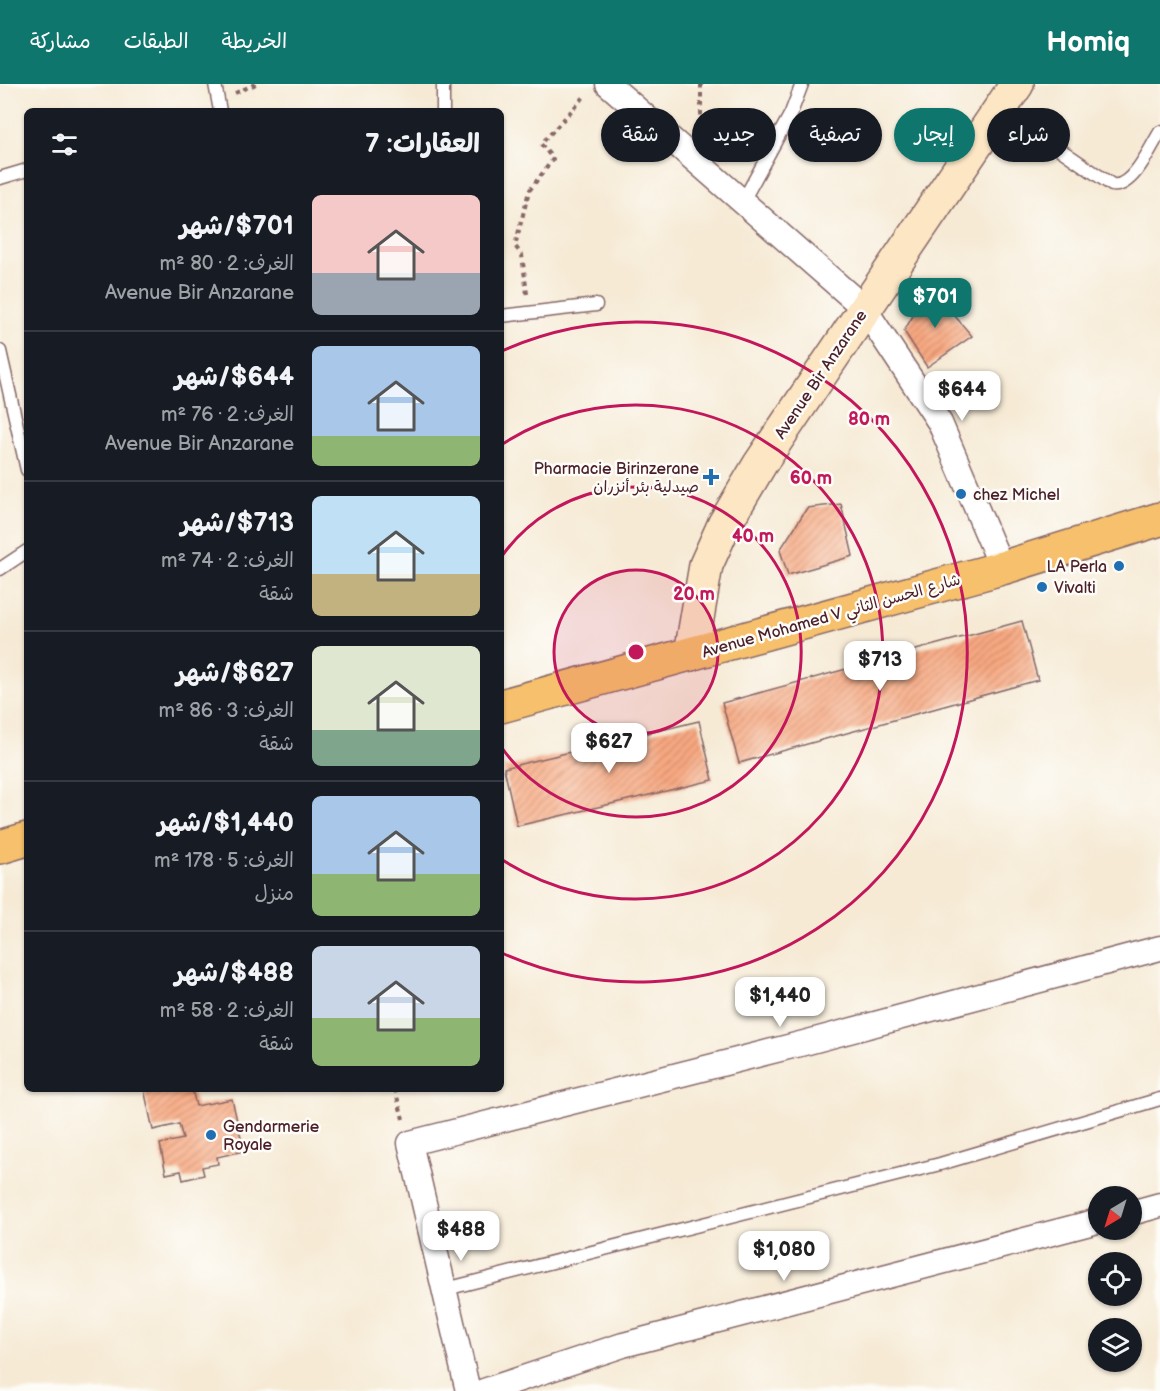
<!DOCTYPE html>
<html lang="ar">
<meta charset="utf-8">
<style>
:root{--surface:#171b24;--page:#20242c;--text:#f1f3f6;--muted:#9ea1a6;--line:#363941;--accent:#0f766e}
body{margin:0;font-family:"Balsamiq Sans","Playpen Sans Arabic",sans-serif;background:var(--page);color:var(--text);direction:rtl;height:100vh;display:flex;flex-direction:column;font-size:22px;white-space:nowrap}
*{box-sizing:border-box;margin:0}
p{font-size:20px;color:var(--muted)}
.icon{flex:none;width:33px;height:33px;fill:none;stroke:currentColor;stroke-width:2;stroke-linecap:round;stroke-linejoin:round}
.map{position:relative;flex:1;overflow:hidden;direction:ltr}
.drawer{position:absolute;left:24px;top:24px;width:480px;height:984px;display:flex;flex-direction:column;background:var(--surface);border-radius:9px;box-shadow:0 2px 4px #0004;direction:rtl}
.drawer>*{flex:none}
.guide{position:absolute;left:522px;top:24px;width:548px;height:54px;direction:rtl;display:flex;gap:12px}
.needle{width:39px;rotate:218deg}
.controls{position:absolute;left:1088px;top:1102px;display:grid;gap:12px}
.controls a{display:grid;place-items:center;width:54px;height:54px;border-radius:50%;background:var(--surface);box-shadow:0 2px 4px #0004;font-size:30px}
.price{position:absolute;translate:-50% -51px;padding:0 14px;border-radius:12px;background:#fff;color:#222;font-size:20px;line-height:39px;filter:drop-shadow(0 2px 3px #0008)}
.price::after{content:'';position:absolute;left:50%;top:36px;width:18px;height:14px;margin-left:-9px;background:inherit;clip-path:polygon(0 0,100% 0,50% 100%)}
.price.on{background:var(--accent);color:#fff}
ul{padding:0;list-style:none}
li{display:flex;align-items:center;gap:18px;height:150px;padding:0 24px}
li+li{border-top:2px solid var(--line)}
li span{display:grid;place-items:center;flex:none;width:168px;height:120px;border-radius:9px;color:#555}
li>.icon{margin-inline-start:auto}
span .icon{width:72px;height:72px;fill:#fffc;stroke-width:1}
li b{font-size:26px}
h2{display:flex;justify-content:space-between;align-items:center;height:72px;padding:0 24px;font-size:26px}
.chip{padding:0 21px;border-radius:27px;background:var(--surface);box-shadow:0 2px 4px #0004;font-size:21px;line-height:54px}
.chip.on{background:var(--accent);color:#fff}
header{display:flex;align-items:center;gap:36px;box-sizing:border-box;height:84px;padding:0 30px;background:var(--accent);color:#fff}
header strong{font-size:28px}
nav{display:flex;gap:33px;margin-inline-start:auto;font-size:21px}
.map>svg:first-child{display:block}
.building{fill:url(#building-hatch)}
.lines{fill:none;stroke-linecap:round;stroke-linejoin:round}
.lane-casing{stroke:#866666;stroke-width:15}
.street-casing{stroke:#866666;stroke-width:27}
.secondary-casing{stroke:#866666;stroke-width:36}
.primary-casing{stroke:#866666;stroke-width:36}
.path{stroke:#866666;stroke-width:4;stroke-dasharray:4.5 4.5;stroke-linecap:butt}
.lane{stroke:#fff;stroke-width:12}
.street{stroke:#fff;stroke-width:24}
.secondary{stroke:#fce6c4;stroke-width:33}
.primary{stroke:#f7c06c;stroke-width:33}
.ring{fill:none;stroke:#c2185b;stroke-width:3}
.poi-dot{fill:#1f6fb2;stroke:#fdfcf7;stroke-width:2}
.labels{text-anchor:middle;stroke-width:5;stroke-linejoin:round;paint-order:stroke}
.street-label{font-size:16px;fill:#4a1f2b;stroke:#fdfcf7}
.poi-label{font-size:16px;fill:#4a1f2b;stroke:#fdfcf7;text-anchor:start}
.centre{fill:#c2185b;stroke:#fdfcf7;stroke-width:3}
.ring-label{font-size:18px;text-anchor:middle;font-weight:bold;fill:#c2185b;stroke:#fdfcf7;stroke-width:5;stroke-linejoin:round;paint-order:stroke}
</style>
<header>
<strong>Homiq</strong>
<nav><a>الخريطة</a><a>الطبقات</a><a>مشاركة</a></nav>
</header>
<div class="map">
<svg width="1160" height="1307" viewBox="0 0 1160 1307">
<defs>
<pattern id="building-hatch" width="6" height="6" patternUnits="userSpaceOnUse" patternTransform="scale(1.5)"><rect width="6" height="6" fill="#f8a981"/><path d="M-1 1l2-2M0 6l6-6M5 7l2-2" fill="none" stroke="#cb896a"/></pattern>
</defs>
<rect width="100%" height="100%" fill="#fdfcf7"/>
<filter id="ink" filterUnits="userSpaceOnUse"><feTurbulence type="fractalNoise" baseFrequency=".0167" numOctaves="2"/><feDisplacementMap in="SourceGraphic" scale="12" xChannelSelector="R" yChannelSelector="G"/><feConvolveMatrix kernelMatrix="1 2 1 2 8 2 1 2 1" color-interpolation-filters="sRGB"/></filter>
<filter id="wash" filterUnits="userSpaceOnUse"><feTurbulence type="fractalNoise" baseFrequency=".008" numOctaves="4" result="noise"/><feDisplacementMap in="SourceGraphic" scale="24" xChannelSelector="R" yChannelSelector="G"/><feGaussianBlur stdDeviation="1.35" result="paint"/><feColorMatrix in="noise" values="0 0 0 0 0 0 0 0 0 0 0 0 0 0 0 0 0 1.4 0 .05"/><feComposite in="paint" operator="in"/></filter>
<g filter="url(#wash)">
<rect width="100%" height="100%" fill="#f6ead5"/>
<g id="blocks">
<!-- building -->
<g class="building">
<polygon points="930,203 972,252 927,283 904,247"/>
<polygon points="841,420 853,472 788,491 780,466 807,424"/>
<polygon points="1022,537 1038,596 739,679 722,619"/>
<polygon points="699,637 713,696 517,742 504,684"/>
<polygon points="144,1005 192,1005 196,1022 232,1015 244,1067 217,1073 218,1080 202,1083 204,1091 183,1096 181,1087 166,1090 160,1060 183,1055 179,1040 153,1046"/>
</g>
</g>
</g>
<g filter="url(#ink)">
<use href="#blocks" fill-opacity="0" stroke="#866666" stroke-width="1.5"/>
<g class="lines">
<!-- lane casing -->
<g class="lane-casing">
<g id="lane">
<polyline points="215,0 220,27"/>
<path d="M1001,25l111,76c20,4 39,-38 48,-53"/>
<polyline points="443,27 443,0"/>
<polyline points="0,94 27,86"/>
<polyline points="743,117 791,29 802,0"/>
<polyline points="501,232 596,221"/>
<polyline points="0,267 27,386"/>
<polyline points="0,485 27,467"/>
<polyline points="446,1205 940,1080 1160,1015"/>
</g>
</g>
<!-- street casing -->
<g class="street-casing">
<g id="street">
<polyline points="608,0 864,224 940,339 1002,484"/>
<polyline points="1131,1129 1160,1121"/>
<polyline points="468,1307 410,1059 804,959 1160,864"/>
<polyline points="484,1307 623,1261 1098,1137"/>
</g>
</g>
<!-- secondary casing -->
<g class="secondary-casing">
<polyline id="secondary" points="691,570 706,481 724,441 760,380 1017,0"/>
</g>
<!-- primary casing -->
<g class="primary-casing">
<g id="primary">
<polyline points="501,622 1002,484 1160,435"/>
<polyline points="0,763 27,755"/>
</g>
</g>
<!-- path -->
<g class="path">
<polyline points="701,0 701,48"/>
<polyline points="235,9 256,0"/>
<polyline points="527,210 522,171 515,162 529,107 553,75 541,60 585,12"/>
<polyline points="395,1005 403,1035"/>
</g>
<!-- lane -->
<use href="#lane" class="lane"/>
<!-- street -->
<use href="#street" class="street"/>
<!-- secondary -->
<use href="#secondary" class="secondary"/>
<!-- primary -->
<use href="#primary" class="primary"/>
</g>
</g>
<!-- distance rings -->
<circle cx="636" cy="568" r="82" fill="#c2185b" fill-opacity=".12"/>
<g class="ring">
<circle cx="636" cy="568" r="82"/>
<path d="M502 472A165 165 0 1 1 502 664"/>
<path d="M501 361A247 247 0 1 1 501 775"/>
<path d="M502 267A330 330 0 1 1 502 869"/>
</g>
<!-- markers -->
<g class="poi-dot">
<path d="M708 384h6v6h6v6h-6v6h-6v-6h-6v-6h6z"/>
<circle cx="961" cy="410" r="6"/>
<circle cx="1119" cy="482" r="6"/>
<circle cx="1042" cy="503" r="6"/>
<circle cx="211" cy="1051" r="6"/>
</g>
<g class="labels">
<!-- street labels -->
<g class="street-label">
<text transform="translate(820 290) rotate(-56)" y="6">Avenue Bir Anzarane</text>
<text transform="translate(831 531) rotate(-16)" y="6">Avenue Mohamed V شارع الحسن الثاني</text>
</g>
<!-- poi labels -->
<g class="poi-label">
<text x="699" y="390" text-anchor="end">Pharmacie Birinzerane<tspan x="699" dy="18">صيدلية بئر أنزران</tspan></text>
<text x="973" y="416">chez Michel</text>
<text x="1107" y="488" text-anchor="end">LA Perla</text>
<text x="1054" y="509">Vivalti</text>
<text x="223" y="1048">Gendarmerie<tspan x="223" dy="18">Royale</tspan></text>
</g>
</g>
<circle cx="636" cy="568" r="9" class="centre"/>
<g class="ring-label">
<text x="869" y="341">80 m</text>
<text x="811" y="400">60 m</text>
<text x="753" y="458">40 m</text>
<text x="694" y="516">20 m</text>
</g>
</svg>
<div class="controls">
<a><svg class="needle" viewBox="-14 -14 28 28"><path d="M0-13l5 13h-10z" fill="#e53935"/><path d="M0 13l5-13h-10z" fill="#9ea1a6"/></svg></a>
<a><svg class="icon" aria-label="locate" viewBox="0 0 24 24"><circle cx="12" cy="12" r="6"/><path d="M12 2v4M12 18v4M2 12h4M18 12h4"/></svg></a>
<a><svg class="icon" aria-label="layers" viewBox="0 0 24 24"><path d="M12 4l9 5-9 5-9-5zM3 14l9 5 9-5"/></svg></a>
</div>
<b class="price on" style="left:935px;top:245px">$701</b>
<b class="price" style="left:962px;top:338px">$644</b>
<b class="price" style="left:880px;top:608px">$713</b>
<b class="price" style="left:609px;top:690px">$627</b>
<b class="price" style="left:780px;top:944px">$1,440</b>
<b class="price" style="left:461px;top:1178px">$488</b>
<b class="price" style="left:784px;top:1198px">$1,080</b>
<div class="guide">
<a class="chip">شراء</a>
<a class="chip on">إيجار</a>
<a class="chip">تصفية</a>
<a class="chip">جديد</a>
<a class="chip">شقة</a>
</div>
<section class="drawer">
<h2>العقارات: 7<svg class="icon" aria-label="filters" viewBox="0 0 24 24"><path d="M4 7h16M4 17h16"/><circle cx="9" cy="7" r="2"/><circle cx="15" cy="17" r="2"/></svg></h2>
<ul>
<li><span style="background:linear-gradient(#f6c9c9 65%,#9aa5b1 0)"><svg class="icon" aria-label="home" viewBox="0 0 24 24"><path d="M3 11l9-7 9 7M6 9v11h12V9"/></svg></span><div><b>$701/شهر</b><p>الغرف: 2 · 80 m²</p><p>Avenue Bir Anzarane</p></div></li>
<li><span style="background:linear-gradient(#a9c7e8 75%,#8fb573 0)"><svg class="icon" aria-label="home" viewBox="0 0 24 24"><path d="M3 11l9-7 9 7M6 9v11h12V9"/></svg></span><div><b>$644/شهر</b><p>الغرف: 2 · 76 m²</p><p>Avenue Bir Anzarane</p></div></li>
<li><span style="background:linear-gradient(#bfe0f5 65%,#c2b280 0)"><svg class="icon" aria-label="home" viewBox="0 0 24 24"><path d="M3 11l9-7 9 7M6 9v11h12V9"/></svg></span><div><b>$713/شهر</b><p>الغرف: 2 · 74 m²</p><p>شقة</p></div></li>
<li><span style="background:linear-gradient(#dfe7d0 70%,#7fa58c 0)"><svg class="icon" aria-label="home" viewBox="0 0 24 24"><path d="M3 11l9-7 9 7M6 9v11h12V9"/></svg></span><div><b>$627/شهر</b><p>الغرف: 3 · 86 m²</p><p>شقة</p></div></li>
<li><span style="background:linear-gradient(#a9c7e8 65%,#8fb573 0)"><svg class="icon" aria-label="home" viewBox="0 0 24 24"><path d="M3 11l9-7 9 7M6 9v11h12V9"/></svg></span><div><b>$1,440/شهر</b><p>الغرف: 5 · 178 m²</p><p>منزل</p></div></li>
<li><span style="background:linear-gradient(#c9d6e8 60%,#8fb573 0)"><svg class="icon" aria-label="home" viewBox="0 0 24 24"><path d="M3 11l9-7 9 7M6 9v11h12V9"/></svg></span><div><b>$488/شهر</b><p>الغرف: 2 · 58 m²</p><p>شقة</p></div></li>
</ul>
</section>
</div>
